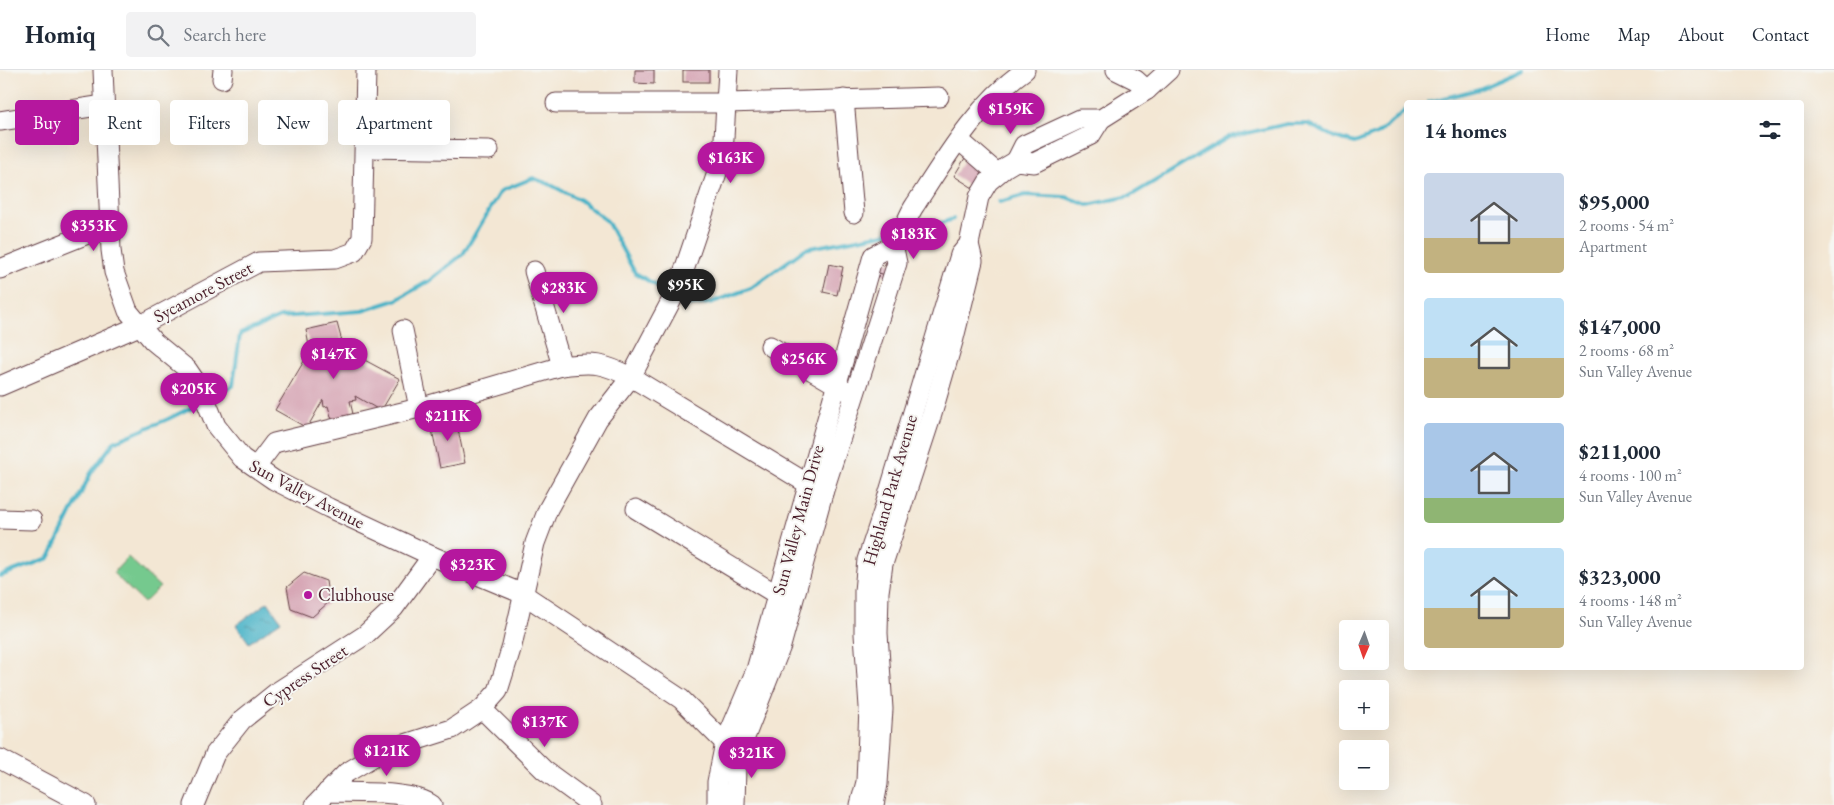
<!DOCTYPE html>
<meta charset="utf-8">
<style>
:root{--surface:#fff;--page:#f2f2f3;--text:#1f2937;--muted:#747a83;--line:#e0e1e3;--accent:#b5179e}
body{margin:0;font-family:"EB Garamond",serif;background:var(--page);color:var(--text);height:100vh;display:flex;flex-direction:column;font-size:19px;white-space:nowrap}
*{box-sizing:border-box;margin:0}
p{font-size:16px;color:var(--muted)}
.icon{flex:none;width:28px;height:28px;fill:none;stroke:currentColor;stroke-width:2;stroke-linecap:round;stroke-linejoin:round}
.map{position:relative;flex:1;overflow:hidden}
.sheet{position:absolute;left:1404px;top:30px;width:400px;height:570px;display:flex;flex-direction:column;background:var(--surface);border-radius:5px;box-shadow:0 5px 20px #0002}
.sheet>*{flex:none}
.guide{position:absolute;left:15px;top:30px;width:475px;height:45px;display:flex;gap:10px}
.needle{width:32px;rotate:182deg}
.buttons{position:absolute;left:1339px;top:550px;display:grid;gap:10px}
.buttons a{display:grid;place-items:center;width:50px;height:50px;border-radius:5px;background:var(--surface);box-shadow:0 5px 20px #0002;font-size:25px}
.price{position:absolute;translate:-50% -42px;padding:0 11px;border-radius:18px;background:var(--accent);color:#fff;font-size:16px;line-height:32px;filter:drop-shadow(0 1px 2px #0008)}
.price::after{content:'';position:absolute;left:50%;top:30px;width:15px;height:11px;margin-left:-8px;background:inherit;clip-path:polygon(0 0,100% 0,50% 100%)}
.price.on{background:#222;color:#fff}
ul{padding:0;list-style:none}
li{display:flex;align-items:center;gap:15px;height:125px;padding:0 20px}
li span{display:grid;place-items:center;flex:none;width:140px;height:100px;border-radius:5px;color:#555}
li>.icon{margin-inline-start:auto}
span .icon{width:60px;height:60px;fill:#fffc;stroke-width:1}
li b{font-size:21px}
h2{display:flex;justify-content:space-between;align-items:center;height:60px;padding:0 20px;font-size:21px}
.tag{padding:0 18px;border-radius:5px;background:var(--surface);box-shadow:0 5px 20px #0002;font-size:18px;line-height:45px}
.tag.on{background:var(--accent);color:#fff}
header{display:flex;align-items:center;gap:30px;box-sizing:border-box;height:70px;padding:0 25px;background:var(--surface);border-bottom:1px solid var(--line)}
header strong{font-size:24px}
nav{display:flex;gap:28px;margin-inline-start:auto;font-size:18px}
.search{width:350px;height:45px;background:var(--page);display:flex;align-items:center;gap:12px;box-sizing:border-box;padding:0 18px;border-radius:5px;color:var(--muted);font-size:19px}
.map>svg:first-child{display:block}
.green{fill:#74c98e;stroke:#5f745c}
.water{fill:url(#water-ripples);stroke:#4a6979}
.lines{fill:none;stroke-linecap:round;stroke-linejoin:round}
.stream{stroke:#49b3c7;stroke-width:4}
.building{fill:#d5a3b2}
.minor-casing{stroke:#633d44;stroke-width:21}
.minor{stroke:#fff;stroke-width:19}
.poi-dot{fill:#b5179e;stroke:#f6f6f2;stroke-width:2}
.labels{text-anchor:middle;stroke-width:4;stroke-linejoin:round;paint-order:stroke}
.street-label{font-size:18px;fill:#4a1f2b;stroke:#f6f6f2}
.poi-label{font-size:18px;fill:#4a1f2b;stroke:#f6f6f2;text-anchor:start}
</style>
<header>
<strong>Homiq</strong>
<div class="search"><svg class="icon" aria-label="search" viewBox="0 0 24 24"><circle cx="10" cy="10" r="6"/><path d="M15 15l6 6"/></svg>Search here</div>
<nav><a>Home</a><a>Map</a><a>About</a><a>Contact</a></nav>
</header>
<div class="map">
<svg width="1834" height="735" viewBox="0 0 1834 735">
<defs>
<pattern id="water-ripples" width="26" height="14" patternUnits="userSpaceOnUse" patternTransform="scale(1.25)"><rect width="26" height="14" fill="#49b3c7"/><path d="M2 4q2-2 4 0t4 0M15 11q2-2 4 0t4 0" fill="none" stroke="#3f91a2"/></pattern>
</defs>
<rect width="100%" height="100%" fill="#f6f6f2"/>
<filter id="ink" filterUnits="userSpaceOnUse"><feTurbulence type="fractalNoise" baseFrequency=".02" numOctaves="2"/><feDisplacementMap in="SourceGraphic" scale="10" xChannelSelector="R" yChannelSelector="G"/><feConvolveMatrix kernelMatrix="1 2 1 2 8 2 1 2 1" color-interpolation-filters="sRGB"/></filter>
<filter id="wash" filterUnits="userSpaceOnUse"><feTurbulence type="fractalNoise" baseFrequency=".0096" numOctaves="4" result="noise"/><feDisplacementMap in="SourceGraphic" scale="20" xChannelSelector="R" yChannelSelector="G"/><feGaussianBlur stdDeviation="1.12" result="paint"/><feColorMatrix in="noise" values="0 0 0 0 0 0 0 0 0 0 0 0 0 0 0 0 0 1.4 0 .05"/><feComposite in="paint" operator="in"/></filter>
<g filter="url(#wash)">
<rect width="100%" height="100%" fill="#f3e7d4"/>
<!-- green -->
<polygon class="green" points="128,487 160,517 144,533 113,503"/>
<!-- water -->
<polygon class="water" points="268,532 281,551 249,573 236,555"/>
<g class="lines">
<!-- stream -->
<g class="stream">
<polyline points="1429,32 1479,19 1523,0"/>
<polyline points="999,132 1025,125 1066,127 1088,135 1130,126 1229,67 1287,54 1308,54 1334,67 1355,73 1377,64 1406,40"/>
<polyline points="908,161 923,159 953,149"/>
<polyline points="680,229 690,235 710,233 751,218 805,179 894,162"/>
<polyline points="210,327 233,316 240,264 280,247 362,241 396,230 429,211 463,184 501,121 533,108 549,114 580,130 607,151 635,203 669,223"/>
<polyline points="0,506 49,488 91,403 114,372 168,349 202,332"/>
</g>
</g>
<g id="blocks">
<!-- building -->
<g class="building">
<polygon points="635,0 654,0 654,14 635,13"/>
<rect x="683" y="0" width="26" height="12"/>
<polygon points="965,88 984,100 973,118 954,106"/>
<polygon points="886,192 893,194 889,206 879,203 878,207 869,205 873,193 884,196"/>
<polygon points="829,194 843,197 837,225 823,222"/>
<polygon points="337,253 344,279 400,309 381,341 355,326 356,330 350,331 353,344 332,350 328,336 324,337 323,330 307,358 275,340 310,281 306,260"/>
<polygon points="455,345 465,393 440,398 430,350"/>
<polygon points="304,503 326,511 329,532 312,547 291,539 287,517"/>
</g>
</g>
</g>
<g filter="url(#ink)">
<use href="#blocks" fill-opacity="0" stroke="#633d44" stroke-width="1"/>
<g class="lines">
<!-- minor casing -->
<g class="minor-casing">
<g id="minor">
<polyline points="103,0 111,180 114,202 128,241 153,271 187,299 202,321 216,356 242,388 274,410 329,438 432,486 523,524 681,629 725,673 740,680"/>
<polyline points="1116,0 1136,10 1147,20"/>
<polyline points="222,9 223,0"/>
<polyline points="844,29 854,143"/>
<polyline points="556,33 727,33 939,27"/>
<polyline points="0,51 104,35"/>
<polyline points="959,70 997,103"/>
<polyline points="365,78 489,80"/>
<polyline points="1016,91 1024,75 1080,49 1101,49 1147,20 1169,0"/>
<polyline points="0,199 110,155"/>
<polyline points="534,201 562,296"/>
<polyline points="403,260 419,338"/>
<polyline points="770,276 847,321"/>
<polyline points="0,316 139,256 259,192 335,189 354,182 362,168 366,0"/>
<path d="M256,397l18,-24 145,-35 143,-42c32,-4 40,-3 69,11l192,116"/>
<polyline points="636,439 789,532"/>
<polyline points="0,449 32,450"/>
<polyline points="482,639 544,700 592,735"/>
<polyline points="0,689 86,735"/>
<path d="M327,722c26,1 86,-2 105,13"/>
<polyline points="194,735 215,684 242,650 277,622 365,565 394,538 432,486"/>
<polyline points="315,735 346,703 383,681 452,659 482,639 498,621 512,576 535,473 548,439 598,349 631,307 678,218 723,85 728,0"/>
<path d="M717,735v-23l8,-39 31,-73 117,-414c6,-4 15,-7 20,-11 10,-10 14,-29 22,-40 31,-48 63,-102 110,-135"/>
<polyline points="735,735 736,697 740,680 781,576 823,423 897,193 893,174"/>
<polyline points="860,735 866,712 869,637 864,564 864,521 867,490 883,442 960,185 969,174"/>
<polyline points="874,735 878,714 883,639 878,563 879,522 883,494 932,344 954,268 973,191 969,174 979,127 988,112 1006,97 1016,91 1034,93 1091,65 1101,49"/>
</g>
</g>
<!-- minor -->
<use href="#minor" class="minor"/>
</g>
</g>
<!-- markers -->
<circle class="poi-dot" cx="308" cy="525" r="5"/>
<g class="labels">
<!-- street labels -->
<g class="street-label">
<text transform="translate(203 222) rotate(-28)" y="6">Sycamore Street</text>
<text transform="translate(890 420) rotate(-74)" y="6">Highland Park Avenue</text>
<text transform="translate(307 424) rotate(28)" y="6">Sun Valley Avenue</text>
<text transform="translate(798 450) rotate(-75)" y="6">Sun Valley Main Drive</text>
<text transform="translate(305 606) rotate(-34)" y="6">Cypress Street</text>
</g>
<!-- poi labels -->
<g class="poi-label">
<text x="318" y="531">Clubhouse</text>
</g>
</g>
</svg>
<div class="buttons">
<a><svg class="needle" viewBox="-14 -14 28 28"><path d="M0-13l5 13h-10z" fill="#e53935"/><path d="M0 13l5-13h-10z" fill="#747a83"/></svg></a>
<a>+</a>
<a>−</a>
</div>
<b class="price" style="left:1011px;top:65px">$159K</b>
<b class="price" style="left:731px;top:114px">$163K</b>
<b class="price" style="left:94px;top:182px">$353K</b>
<b class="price" style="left:914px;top:190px">$183K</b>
<b class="price on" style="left:686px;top:241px">$95K</b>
<b class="price" style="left:564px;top:244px">$283K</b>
<b class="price" style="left:334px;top:310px">$147K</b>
<b class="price" style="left:804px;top:315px">$256K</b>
<b class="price" style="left:194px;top:345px">$205K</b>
<b class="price" style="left:448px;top:372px">$211K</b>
<b class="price" style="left:473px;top:521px">$323K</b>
<b class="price" style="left:545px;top:678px">$137K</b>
<b class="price" style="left:387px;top:707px">$121K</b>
<b class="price" style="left:752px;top:709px">$321K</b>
<div class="guide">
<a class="tag on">Buy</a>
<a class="tag">Rent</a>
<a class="tag">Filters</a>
<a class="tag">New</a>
<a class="tag">Apartment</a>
</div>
<section class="sheet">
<h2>14 homes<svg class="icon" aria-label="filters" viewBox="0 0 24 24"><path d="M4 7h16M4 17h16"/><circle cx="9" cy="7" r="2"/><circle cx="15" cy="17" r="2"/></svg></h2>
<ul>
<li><span style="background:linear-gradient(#c9d6e8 65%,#c2b280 0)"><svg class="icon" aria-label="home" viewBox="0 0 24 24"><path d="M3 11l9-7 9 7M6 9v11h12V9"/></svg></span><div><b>$95,000</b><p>2 rooms · 54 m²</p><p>Apartment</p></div></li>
<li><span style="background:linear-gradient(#bfe0f5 60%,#c2b280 0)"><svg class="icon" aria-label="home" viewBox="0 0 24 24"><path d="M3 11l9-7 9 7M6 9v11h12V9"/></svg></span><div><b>$147,000</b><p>2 rooms · 68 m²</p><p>Sun Valley Avenue</p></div></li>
<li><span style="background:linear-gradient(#a9c7e8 75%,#8fb573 0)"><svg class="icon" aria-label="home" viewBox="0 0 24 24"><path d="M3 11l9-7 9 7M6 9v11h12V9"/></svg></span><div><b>$211,000</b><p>4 rooms · 100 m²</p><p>Sun Valley Avenue</p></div></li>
<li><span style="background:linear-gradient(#bfe0f5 60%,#c2b280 0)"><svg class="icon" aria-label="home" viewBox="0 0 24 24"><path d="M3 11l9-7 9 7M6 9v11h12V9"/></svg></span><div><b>$323,000</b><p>4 rooms · 148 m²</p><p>Sun Valley Avenue</p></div></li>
</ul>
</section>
</div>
